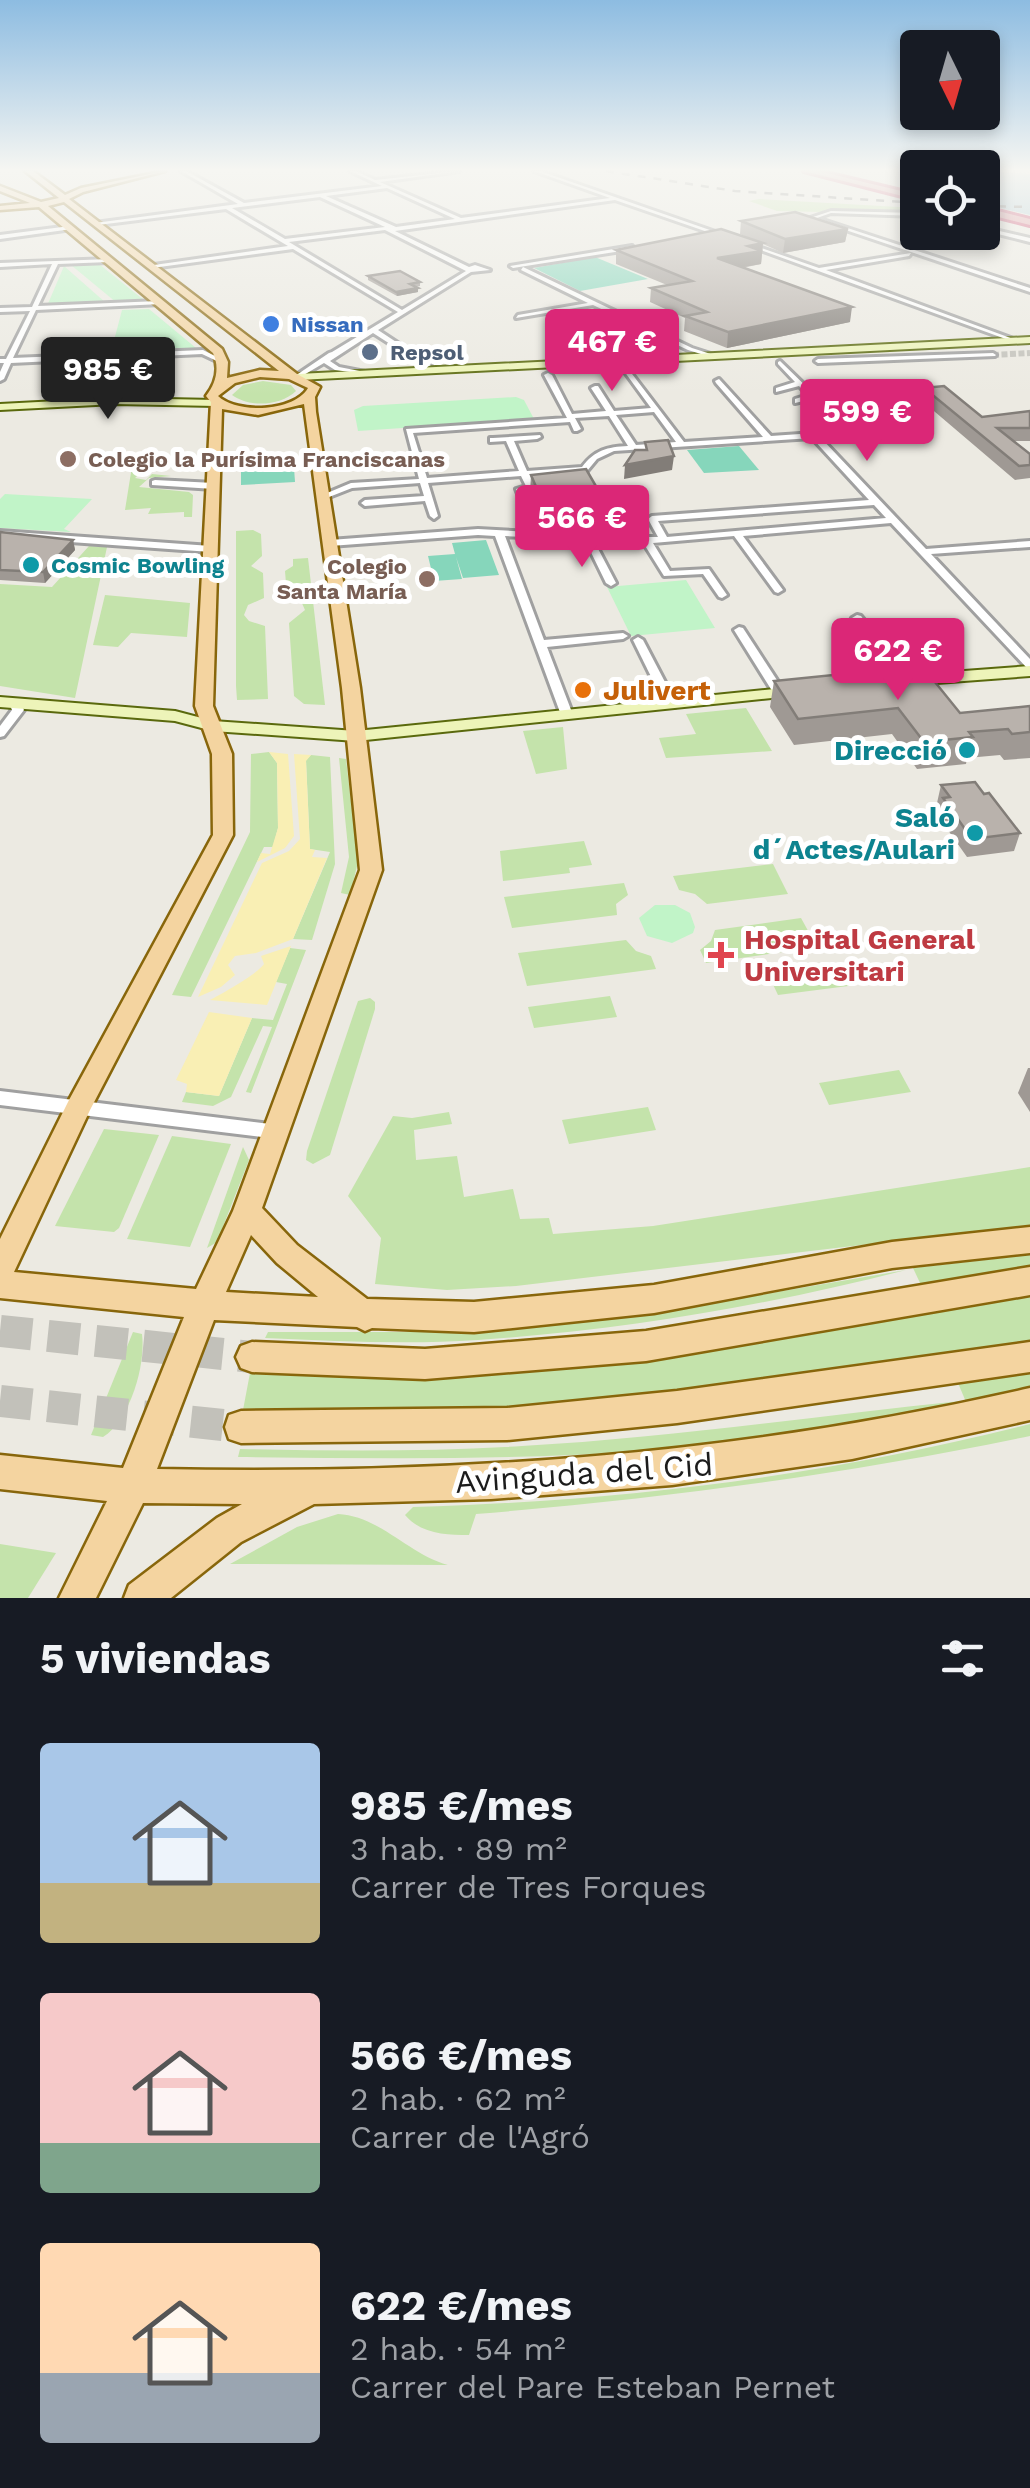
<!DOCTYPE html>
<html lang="es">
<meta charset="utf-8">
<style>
:root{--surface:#171b24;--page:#20242c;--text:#f1f3f6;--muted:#9ea1a6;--accent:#db2777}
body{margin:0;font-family:"Work Sans",sans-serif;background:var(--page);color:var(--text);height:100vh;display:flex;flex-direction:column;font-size:38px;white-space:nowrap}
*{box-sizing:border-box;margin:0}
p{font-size:32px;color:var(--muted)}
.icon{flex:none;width:55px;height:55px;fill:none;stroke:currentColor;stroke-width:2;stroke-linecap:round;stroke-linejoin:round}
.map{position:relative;height:1598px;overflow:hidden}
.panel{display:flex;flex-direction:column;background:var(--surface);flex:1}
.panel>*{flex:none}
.needle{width:65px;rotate:175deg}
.tools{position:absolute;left:900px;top:30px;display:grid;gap:20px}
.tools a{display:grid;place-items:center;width:100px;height:100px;border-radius:10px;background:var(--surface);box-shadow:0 5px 15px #0003;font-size:50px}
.price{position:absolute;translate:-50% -85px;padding:0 22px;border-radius:10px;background:var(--accent);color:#fff;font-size:32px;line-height:65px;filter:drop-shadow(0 2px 5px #0008)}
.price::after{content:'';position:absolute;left:50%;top:60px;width:30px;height:22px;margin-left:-15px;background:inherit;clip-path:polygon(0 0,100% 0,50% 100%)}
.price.current{background:#222;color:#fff}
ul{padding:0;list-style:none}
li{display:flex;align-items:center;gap:30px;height:250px;padding:0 40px}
li span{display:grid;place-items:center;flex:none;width:280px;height:200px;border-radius:10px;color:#555}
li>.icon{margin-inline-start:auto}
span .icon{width:120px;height:120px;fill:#fffc;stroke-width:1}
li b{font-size:42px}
h2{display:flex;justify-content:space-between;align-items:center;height:120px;padding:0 40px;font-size:42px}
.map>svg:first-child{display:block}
.grass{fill:#c4e3ab}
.sand{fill:#f9efb4}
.park{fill:#c1f4c8}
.pitch{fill:#86d6bb}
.water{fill:#a6c9d7}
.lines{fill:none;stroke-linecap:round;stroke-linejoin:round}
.street-tunnel{stroke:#c2c1ba;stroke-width:6;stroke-dasharray:6 2.5;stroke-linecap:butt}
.primary-tunnel{stroke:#c2c1ba;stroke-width:32;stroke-dasharray:32 16;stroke-linecap:butt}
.street-casing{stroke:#a0a0a0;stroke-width:6}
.secondary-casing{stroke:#5a690d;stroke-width:4}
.primary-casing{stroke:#88660b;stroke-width:5}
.highway-casing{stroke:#c8315d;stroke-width:6}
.street{fill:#fff;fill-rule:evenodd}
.secondary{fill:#edf4b9;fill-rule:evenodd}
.primary{fill:#f4d4a0;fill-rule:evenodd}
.highway{fill:#df8f99;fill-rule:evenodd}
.rail{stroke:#6a6a6a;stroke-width:2.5;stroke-dasharray:8 8;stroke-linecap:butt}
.wall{fill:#9f9994}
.shaded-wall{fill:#827d78}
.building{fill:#b9b2ac;stroke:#827d78;stroke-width:2.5}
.shop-dot{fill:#3f7fe0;stroke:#fff;stroke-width:4}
.service-dot{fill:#5c6f8a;stroke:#fff;stroke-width:4}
.education-dot{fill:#8d6e63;stroke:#fff;stroke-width:4}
.culture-dot{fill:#0f9aa8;stroke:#fff;stroke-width:4}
.food-dot{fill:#e8710a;stroke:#fff;stroke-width:4}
.health-dot{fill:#e0444e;stroke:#fff;stroke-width:4}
.labels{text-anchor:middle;stroke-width:10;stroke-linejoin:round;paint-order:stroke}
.far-shop-label{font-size:22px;font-weight:bold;fill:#366cbe;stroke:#fff;text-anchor:start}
.far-service-label{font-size:22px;font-weight:bold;fill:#4e5e75;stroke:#fff;text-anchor:start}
.far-education-label{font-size:22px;font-weight:bold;fill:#785e54;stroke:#fff;text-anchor:start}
.far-culture-label{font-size:22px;font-weight:bold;fill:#0d838f;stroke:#fff;text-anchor:start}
.food-label{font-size:28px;font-weight:bold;fill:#c56008;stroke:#fff;text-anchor:start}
.culture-label{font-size:28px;font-weight:bold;fill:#0d838f;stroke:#fff;text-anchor:end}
.health-label{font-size:28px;font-weight:bold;fill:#be3a42;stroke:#fff;text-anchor:start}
.near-street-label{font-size:32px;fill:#1c1c1c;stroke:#fff}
</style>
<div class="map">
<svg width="1030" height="1598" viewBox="0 0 1030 1598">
<rect width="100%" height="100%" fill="#eceae2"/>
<!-- grass -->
<g class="grass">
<polygon points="759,199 917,208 917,214 777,211 749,201"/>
<path d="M263,381l28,4 5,6c-16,15 -46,17 -64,4l11,-10z"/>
<polygon points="144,459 132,468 142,471 135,478 146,480 152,474 171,476 149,478 139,487 189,492 193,495 192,517 184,517 184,512 148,514 151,508 125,510 133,460"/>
<polygon points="253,530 261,534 262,556 251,566 263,573 264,598 248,605 244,615 249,621 265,626 268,699 237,700 236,686 236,531"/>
<polygon points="89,546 107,547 75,698 0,686 0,584 52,587"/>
<polygon points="308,558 325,705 304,704 294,696 289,623 305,610 301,601 287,596 285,571 293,566 293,559"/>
<polygon points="105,595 190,603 187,637 131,633 118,647 93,645"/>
<polygon points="746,708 772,751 666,758 659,738 696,734 686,714"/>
<polygon points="563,727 567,769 536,774 523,731"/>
<polygon points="269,752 277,763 278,828 273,847 264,847 191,997 172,995 250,832 251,754"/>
<polygon points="311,755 330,757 335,864 312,940 293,939 330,852 310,849 306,760"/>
<polygon points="339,758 346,759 358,862 350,895 341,893 349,857"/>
<polygon points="584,841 592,865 569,868 570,873 503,881 500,851"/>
<polygon points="773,864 788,894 707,904 695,894 679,890 673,876"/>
<polygon points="624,883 628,895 616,904 617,915 512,928 504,897"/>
<polygon points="801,918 817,947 706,963 700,950 711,941 715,930"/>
<polygon points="626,940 636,951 651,956 656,969 527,986 518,953"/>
<polygon points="290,948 306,950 251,1093 246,1092 272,1027 263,1026 231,1097 213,1106 182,1102 186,1092 219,1096 252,1018 273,1020 287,984 276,982"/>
<polygon points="846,965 856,985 778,995 769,976"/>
<polygon points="610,996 617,1017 534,1028 528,1007"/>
<polygon points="370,998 375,1002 375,1009 330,1155 313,1164 306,1160 307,1151 358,1001"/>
<polygon points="899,1070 911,1092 829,1105 819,1083"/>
<polygon points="648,1107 656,1130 569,1144 562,1120"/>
<polygon points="449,1112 452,1124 414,1130 416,1160 457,1156 464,1197 513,1189 520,1219 549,1218 553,1234 653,1226 1030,1167 1030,1225 516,1286 447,1290 375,1284 381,1238 348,1196 393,1116 412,1118"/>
<polygon points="104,1129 159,1135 119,1228 114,1232 55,1226"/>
<polygon points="172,1136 231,1144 190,1247 127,1239"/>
<polygon points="243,1147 249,1160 217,1242 207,1248"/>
<polygon points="1030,1255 1030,1268 921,1285 913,1268"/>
<path d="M906,1270c-141,36 -283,60 -428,70 -71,5 -142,1 -213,-2l3,-6h205l209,-24z"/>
<path d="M1030,1293v49c-267,41 -516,79 -787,68l7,-37c92,4 183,5 275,-1 170,-11 338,-49 505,-79z"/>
<path d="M133,1332l9,2c4,31 -12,86 -39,103l-12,-2z"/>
<polygon points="1030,1370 1030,1386 966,1402 958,1383"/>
<path d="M961,1401c-49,12 -98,24 -148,32 -190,29 -384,26 -575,24l2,-8c94,2 188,3 282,-3 147,-8 293,-30 439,-45z"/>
<path d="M1030,1424v12c-184,38 -367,63 -554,78l-7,21c-23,0 -48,-1 -64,-20l8,-8c211,-6 412,-31 617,-83z"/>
<path d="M338,1514c42,2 70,40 110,51l-218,-1 67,-37z"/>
<polygon points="0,1544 56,1553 28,1598 0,1598"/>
</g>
<!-- sand -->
<g class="sand">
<polygon points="269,752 288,754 294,836 285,848 257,862 261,853 270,854 278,828 277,763"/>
<polygon points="294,754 311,755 306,761 310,849 315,850 312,857 327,858 293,939 256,953 235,956 228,965 235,975 221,987 198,997 262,863 289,851 300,839"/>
<path d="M291,946l-24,59 -57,-5c13,-7 47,-26 54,-36l-3,-8z"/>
<polygon points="209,1012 252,1018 219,1096 186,1092 187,1084 176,1080"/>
</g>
<!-- park -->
<g class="park">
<polygon points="99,264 145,301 117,303 71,265"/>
<polygon points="64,266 106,303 47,306"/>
<polygon points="149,309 196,348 111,352 122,310"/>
<polygon points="516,397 524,400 534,419 358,431 354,410 363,406"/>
<polygon points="5,494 92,499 64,529 71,532 0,528 0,499"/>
<polygon points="686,580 715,628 631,636 607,587"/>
<polygon points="655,905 675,905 690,913 695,927 693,933 672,943 647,936 639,918"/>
</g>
<!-- pitch -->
<g class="pitch">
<polygon points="595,257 648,279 580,291 534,268"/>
<polygon points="739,446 759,470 704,473 687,450"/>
<polygon points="293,453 295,482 241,485 241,456"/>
<polygon points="486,540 499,575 463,578 456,557 462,579 434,581 428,556 455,554 452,543"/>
</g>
<!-- water -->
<polygon class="water" points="983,171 1030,174 1030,215 983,204"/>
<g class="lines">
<!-- street-tunnel -->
<polyline class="street-tunnel" points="993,355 1030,353"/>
<!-- primary-tunnel -->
<g class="primary-tunnel">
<polyline points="0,1331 252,1357"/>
<polyline points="0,1401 241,1427"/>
</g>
<!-- street casing -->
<g class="street-casing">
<g id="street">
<path d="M181,171h5l58,32 138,-17 -32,-15h6l19,9 84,-9 -79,11 81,36 149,-20 -76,-27h6l190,66 -5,1 -110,-38 -220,31 74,36 6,-2 15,5 -19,2 -93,58 53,35 -14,7h-4v-2l10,-5 -50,-32 -43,28 9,6 26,5v2l-30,-4 -11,-7 -27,16 -2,-1v-2l34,-23 3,-1 66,-40 -105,-63 -141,19 2,-3 134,-19 -62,-37 -128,16 -3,-2 143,-19zM387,188l68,31 -59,8 -70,-31zM320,197l65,30 -100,12 -53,-31zM385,230l81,41 -64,39 -113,-68z"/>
<polygon points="831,211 918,213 918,216 831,213 817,218 1030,288 1030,292 810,218"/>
<polygon points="70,226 72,229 0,239 0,235"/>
<polygon points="982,227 1030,238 1030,242 982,230"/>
<polygon points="744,242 819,268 911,253 909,256 826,270 1019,341 1014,342 744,244"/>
<polygon points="632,246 634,249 513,268 510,266"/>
<polygon points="111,259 109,262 58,264 38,306 159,301 161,304 36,310 13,358 203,350 225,361 225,363 221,363 202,354 11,363 4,379 0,381 0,372 4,363 0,363 0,359 6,359 30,311 0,312 0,308 32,307 52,264 0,267 0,263"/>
<polygon points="523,267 692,348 717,356 714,358 688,350 593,305 516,318 518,315 588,303 521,270"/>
<polygon points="993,353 996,355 995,356 818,363 815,361 818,359"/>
<path d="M780,361l74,72 -4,2 -30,2 106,112 104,-8v6l-99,7 99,105v9l-4,-1 -135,-144 -148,13 40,54 -5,3 -3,-1 -41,-56 -81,7 17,28 39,-2 18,26 -5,3 -3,-1 -16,-23 -39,2 -20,-32 -50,-3 22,42 -5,3 -5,-3 -21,-43 -80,-4 39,104 79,-7 5,3 -5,3 -76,8 26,68 -6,3 -6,-3 -66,-179 -17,-1 -148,11 -5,-3 5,-3 148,-11 140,8 -22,-40 4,-3 4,3 23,40h31l-10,-18 4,-3 217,-16 -57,-62 -198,13 -17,8 -10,12 -57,4 5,13 -10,3 7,18 -4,3 -4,-3 -8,-20 10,-3 -5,-10 -93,7 10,33 -4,3 -4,-3 -5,-15 -60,5 -4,-3 4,-3 59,-4 -4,-13 -68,5 -28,11 -4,-3 31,-13 68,-4 -13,-50 161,-11 -23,-43 4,-2 4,2 20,39 34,-3 -15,-23 4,-2h3l16,25 37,-3 -27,-37 5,-1 55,72 79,-5 -47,-54 -1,-2 4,-2 52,57 73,-5 -14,-14 -22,1v-4l18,-1 -14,-14 -17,4v-4l13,-4 -9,-9 -23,6v-4l19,-6 -17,-18v-2zM654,412l22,30 -40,3 -20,-30zM609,416l19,30c-21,1 -33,4 -46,21l-55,4 -13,-30 23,-2 4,-2 -1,-2 -47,3h-3v4l16,-1 13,30 -92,7 -14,-45 157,-11 4,9h3l4,-2 -6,-11zM874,505l12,13 -219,19 -9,-16z"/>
<polygon points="155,480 214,483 218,486 214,489 152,485 152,481"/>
<polygon points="0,531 211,546 216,549 211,552 0,537"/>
<polygon points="857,615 861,616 909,677 910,679 909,681 901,681 852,618"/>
<polygon points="739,627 743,628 786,694 784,696 776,696 774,694 734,630"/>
<polygon points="638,637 643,640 677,705 675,707 667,707 665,705 633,640"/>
<polygon points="15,700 19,701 24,710 4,736 0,737 0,726 12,710 9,703"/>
<polygon points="0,1091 278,1125 284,1127 286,1132 284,1137 278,1139 0,1105"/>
</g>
</g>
<!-- secondary casing -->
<g class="secondary-casing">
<g id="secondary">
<polygon points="1030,337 1030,343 298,380 293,377 298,374"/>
<polygon points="115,398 216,400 221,403 216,406 115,404 0,410 0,404"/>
<polygon points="1030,666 1030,676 910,685 902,680 910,675"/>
<polygon points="795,687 801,689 803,692 801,695 356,741 213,731 175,721 0,707 0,697 175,711 213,721 356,731"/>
</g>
</g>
<!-- primary casing -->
<g class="primary-casing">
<g id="primary">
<path d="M25,171h8l32,24 16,-7 84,-17 -82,21 -14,7 228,175 23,13 -5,10 1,15 44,276 22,182 -120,338 35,37 70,54 107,3 180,-17 238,-43 138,-15v26l-138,15 -238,45 -180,19 -102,-4 -7,3 -8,-4 -143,-7 -57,149c298,6 582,-14 873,-81v32l-178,39 -180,26 -181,14 -177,5 -73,38 -70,56h-47l5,-13 88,-67 25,-14 -99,-1 -47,95h-37l48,-97 -107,-12v-34l123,13 61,-151 -184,-19v-59l69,-139 144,-265 -1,-81 -17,-48 16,-304 -5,-6c10,-13 14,-28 7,-43l-174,-146 -39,3v-4l30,-3 -30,-12v-5l41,16 18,-4zM64,202l215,169 -19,-1 -33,8 1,-16 -6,-13 -174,-143zM260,377l29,2 19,9c-14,24 -71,26 -90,8l17,-13zM304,404l38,284 18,182 -127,341 -37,78 -182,-17 76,-162 143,-275 -1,-81 -19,-48 9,-297 36,6zM251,1235l26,28 41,34 -92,-5z"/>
<polygon points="1030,1267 1030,1295 646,1361 425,1379 252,1372 241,1368 236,1357 241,1346 252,1342 425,1349 646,1331"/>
<polygon points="1030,1342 1030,1372 677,1423 507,1440 241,1443 229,1439 225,1427 229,1415 241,1411 507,1408 677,1391"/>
</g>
</g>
<!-- highway casing -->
<g class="highway-casing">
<g id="highway">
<polygon points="804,171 818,171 918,195 918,200"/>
<polygon points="982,207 1030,219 1030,225 982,213"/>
</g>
</g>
<!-- street -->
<use href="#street" class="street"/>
<!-- secondary -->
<use href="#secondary" class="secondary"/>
<!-- primary -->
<use href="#primary" class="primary"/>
<!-- highway -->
<use href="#highway" class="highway"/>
<!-- rail -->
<g class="rail">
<polyline points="606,171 735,191 918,203"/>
<polyline points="982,206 1030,207"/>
</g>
</g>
<!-- wall -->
<g class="wall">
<polygon points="741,221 848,229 845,242 783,253 763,244 761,264 742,268 850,322 727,348 684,331 685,318 650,302 651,288 667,285 616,264 616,250 753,240 740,234"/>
<polygon points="368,276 420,282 420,286 415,287 418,288 418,292 397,296 368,280"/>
<polygon points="884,384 918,396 916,408 896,410 881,397"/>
<polygon points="924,388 982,417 1030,411 1030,441 1014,441 1030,454 1030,478 1015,480 921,400"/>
<polygon points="531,475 608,507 607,527 546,529 530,493"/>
<polygon points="0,532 73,540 75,550 45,583 0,580"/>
<polygon points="774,681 960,713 1030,706 1030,758 1004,760 1000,755 967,758 966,764 917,769 892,734 794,745 770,707"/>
<polygon points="941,785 984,794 1020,833 1014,851 967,857 938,816 940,807 937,803"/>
<polygon points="1028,1068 1030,1068 1030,1112 1018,1093"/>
</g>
<!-- shaded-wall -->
<g class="shaded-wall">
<polygon points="848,229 845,242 783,253 785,239"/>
<polygon points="763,243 761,264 715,272 717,258 748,246"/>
<polygon points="418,288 418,292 397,296 396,292"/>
<polygon points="852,307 850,322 727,348 728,332"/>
<polygon points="674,456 672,470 624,479 625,465"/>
<polygon points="73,540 75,550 45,583 43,572"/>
</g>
<!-- building -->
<g class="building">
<polygon points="795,212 848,229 785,239 741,221"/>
<polygon points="721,229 763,243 748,246 762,251 717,258 852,307 728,332 685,316 707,312 651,288 692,281 616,250"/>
<polygon points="400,271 420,282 410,284 418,288 396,292 368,276"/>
<polygon points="903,383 918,396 898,397 884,384"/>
<polygon points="944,386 982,417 1030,411 1030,428 997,428 1030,454 1030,465 1019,466 924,388"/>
<polygon points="668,440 674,456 625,465 635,450 647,450 645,442"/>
<polygon points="586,469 608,507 546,510 531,475"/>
<polygon points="0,532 73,540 43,572 0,570"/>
<polygon points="922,666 960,713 1030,706 1030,732 1012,734 1008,729 969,732 973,737 924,742 898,708 798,719 774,681"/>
<polygon points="975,782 984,794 989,793 1020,833 972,839 943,798 950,797 941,785"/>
</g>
<!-- sky -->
<linearGradient id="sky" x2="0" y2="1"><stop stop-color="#8dbce1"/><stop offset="0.43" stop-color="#f6f6f2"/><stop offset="1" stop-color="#f6f6f2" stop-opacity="0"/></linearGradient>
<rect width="1030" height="395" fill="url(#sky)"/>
<!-- markers -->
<circle class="shop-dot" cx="271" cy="324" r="10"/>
<circle class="service-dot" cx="370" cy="352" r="10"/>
<g class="education-dot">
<circle cx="68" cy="459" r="10"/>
<circle cx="427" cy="579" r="10"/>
</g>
<g class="culture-dot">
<circle cx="31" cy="565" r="10"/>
<circle cx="967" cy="750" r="10"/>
<circle cx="975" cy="833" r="10"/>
</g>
<circle class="food-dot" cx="583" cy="690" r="10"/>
<path class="health-dot" d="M716 940h10v10h10v10h-10v10h-10v-10h-10v-10h10z"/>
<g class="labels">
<!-- far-shop labels -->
<g class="far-shop-label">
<text x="291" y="332">Nissan</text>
</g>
<!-- far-service labels -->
<g class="far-service-label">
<text x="390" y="360">Repsol</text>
</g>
<!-- far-education labels -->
<g class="far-education-label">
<text x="88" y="467">Colegio la Purísima Franciscanas</text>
<text x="407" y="574" text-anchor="end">Colegio<tspan x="407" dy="25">Santa María</tspan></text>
</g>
<!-- far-culture labels -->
<g class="far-culture-label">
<text x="51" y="573">Cosmic Bowling</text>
</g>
<!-- food labels -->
<g class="food-label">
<text x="603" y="700">Julivert</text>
</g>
<!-- culture labels -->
<g class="culture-label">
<text x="947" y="760">Direcció</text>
<text x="955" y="827">Saló<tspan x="955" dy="32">d´Actes/Aulari</tspan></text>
</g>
<!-- health labels -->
<g class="health-label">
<text x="744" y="949">Hospital General<tspan x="744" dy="32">Universitari</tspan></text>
</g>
<!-- near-street labels -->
<g class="near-street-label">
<text transform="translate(584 1473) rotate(-4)" y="11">Avinguda del Cid</text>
</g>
</g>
</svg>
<div class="tools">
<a><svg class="needle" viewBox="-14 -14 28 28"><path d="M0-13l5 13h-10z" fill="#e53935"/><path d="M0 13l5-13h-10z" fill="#9ea1a6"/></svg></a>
<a><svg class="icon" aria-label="locate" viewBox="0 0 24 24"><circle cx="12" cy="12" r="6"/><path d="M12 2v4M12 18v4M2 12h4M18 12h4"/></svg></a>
</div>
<b class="price" style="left:612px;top:394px">467 €</b>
<b class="price current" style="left:108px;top:422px">985 €</b>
<b class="price" style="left:867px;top:464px">599 €</b>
<b class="price" style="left:582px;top:570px">566 €</b>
<b class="price" style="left:898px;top:703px">622 €</b>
</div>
<section class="panel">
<h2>5 viviendas<svg class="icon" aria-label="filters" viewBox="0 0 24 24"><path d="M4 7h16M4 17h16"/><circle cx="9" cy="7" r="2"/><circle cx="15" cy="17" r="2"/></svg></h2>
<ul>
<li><span style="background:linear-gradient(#a9c7e8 70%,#c2b280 0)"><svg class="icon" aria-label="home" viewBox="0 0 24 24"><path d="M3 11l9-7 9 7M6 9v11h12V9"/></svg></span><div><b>985 €/mes</b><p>3 hab. · 89 m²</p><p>Carrer de Tres Forques</p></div></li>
<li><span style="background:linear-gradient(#f6c9c9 75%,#7fa58c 0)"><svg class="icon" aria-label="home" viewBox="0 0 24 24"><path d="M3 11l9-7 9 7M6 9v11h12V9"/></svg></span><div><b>566 €/mes</b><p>2 hab. · 62 m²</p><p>Carrer de l'Agró</p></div></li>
<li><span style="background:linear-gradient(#ffd9b3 65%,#9aa5b1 0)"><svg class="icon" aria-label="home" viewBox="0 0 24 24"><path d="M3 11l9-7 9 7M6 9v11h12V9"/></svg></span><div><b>622 €/mes</b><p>2 hab. · 54 m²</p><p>Carrer del Pare Esteban Pernet</p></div></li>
</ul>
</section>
